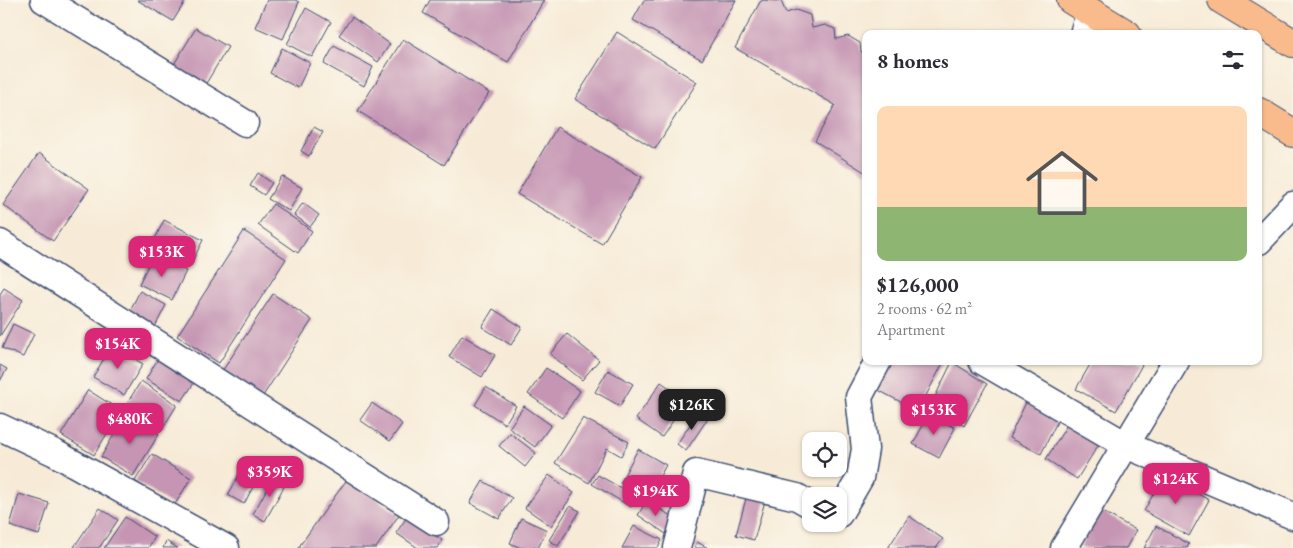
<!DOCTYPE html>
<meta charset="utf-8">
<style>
:root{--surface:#fff;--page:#f7f7f7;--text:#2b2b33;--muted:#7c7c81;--line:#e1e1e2;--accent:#db2777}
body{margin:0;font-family:"EB Garamond",serif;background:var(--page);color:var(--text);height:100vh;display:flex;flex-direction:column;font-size:19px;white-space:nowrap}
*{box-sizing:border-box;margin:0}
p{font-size:16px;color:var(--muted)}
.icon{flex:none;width:28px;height:28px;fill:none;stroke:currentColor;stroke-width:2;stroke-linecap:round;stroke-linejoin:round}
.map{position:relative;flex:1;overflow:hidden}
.drawer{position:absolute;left:862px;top:30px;width:400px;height:335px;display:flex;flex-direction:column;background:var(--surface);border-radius:10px;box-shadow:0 1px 4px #0004}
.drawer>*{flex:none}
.controls{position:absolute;left:802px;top:432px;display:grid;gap:10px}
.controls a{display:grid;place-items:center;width:45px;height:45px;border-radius:10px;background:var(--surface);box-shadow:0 1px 4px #0004;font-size:25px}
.price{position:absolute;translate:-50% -42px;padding:0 11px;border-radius:10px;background:var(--accent);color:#fff;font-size:16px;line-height:32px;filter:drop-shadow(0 1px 2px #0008)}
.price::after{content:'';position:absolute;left:50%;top:30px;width:15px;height:11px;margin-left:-8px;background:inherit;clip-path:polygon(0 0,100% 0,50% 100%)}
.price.active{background:#222;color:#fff}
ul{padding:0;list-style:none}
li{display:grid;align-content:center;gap:10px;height:265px;padding:0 15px}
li+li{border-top:1px solid var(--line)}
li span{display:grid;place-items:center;height:155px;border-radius:10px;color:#555}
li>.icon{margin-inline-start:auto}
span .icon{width:90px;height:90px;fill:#fffc;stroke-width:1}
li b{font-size:21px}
h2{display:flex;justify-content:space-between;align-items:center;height:60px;padding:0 15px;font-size:21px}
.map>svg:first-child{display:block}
.building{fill:#c595b3}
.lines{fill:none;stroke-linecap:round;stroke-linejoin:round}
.street-casing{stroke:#3c4b70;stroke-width:29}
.highway-casing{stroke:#3c4b70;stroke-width:30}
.street{stroke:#fff;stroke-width:26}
.highway{stroke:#fabb8c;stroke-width:28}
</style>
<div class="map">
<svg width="1293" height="548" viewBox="0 0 1293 548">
<rect width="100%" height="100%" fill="#fbf7ec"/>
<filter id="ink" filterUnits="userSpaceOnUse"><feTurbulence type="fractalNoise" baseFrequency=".02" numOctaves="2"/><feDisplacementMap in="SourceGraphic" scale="10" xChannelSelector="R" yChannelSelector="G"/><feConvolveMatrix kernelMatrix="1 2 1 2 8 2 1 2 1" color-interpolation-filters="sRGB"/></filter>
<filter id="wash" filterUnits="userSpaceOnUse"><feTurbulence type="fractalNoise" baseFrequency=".0096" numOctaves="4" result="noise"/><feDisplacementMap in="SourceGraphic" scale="20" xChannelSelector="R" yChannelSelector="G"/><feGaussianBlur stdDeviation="1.12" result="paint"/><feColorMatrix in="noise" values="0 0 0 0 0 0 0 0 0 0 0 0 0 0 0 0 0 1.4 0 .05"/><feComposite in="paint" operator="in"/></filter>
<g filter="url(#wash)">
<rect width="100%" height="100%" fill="#f7ebd7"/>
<g id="blocks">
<!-- building -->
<g class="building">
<polygon points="137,0 186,0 173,21"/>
<polygon points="267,0 295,0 299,2 283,39 255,27"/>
<polygon points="430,0 544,0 508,62 423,13"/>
<polygon points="644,0 736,0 702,60 633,20"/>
<polygon points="763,0 781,1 786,13 796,10 810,15 812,28 825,25 835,29 836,39 848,36 860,43 861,52 866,52 866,173 815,141 835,105 735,48 760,2"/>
<polygon points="306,8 331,22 312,57 287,44"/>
<polygon points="352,17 390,44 378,62 339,35"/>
<polygon points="196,28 228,47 205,85 173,66"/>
<polygon points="617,32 697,82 655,149 575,99"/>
<polygon points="403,39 489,93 444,165 358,111"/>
<polygon points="334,46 373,67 364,86 324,64"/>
<polygon points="282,48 310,63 298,88 270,73"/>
<polygon points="314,127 323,132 309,156 301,151"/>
<polygon points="557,127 642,177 602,244 517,194"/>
<polygon points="39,153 89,189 53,241 3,205"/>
<polygon points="258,173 272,183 264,195 250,186"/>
<polygon points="282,176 302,188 289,211 268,199"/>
<polygon points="303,203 319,215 310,227 294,215"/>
<polygon points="273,204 312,231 298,253 258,225"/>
<polygon points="164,220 203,240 191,264 152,245"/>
<polygon points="244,231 286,259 219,363 177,336"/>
<polygon points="153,255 186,271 172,300 139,284"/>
<polygon points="4,288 23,300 0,336 0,294"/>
<polygon points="140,291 166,305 155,327 128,314"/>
<polygon points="273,294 312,320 259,402 219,376"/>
<polygon points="493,309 522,327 511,345 482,327"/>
<polygon points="13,324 34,334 23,357 2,348"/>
<polygon points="567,334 599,360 582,380 550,354"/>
<polygon points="462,335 495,355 482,377 449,357"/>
<polygon points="112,345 143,364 124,395 93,377"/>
<polygon points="159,357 196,380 182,401 146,379"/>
<polygon points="893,361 944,361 918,411 878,390"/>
<polygon points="1092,361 1139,361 1143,363 1116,411 1076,389"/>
<polygon points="952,362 987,384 964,426 931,405"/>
<polygon points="0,365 7,369 0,381"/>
<polygon points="546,368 580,391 562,418 528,394"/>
<polygon points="608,370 633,384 620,406 595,392"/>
<polygon points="141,381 177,405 162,429 126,405"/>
<polygon points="661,382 687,400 662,437 636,419"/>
<polygon points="486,387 516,406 505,424 475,405"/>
<polygon points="88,390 121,411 94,455 61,435"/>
<polygon points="1029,396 1062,412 1041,454 1009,438"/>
<polygon points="372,403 402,424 390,441 360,420"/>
<polygon points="524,406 551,425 535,447 509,428"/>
<polygon points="699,411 708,418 686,451 677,444"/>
<polygon points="126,414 159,434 133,476 101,457"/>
<polygon points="929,414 955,428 939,458 913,444"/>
<polygon points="583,418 629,442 621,456 607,448 589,483 555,463"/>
<polygon points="1067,425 1099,444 1077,479 1046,459"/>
<polygon points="510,433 536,453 525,467 499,446"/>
<polygon points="638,449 666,465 648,498 620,483"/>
<polygon points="152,454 191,478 174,506 135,481"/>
<polygon points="247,460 263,468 244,504 228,495"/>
<polygon points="549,475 574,493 551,526 525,508"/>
<polygon points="598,475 637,497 631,507 592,484"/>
<polygon points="1164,475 1209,500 1189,536 1144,511"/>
<polygon points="274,476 286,483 265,521 253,514"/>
<polygon points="348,478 399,515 376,548 298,548"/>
<polygon points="483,481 512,498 499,519 470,503"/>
<polygon points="19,494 49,503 39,535 10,526"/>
<polygon points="747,495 765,501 754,540 736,535"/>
<polygon points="647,500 675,519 666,534 638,515"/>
<polygon points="570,506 580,511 558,546 549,540"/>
<polygon points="100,508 118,520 99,548 75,548 74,547"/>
<polygon points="1101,511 1136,530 1126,548 1080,548"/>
<polygon points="909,516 943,539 936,548 888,548"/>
<polygon points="125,517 155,537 148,548 104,548"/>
<polygon points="407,517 442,540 437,548 418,548 396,533"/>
<polygon points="521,518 547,530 538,548 521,548 510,543"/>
<polygon points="634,526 662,540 658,548 622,548"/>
<polygon points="1156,526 1189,544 1187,548 1144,548"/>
<polygon points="166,541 178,548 163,548"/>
<polygon points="697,542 708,548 694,548"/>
</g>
</g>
</g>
<g filter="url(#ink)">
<use href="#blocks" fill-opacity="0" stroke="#3c4b70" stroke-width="1"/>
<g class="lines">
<!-- street casing -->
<g class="street-casing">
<g id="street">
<polyline points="44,0 245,123"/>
<polyline points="1083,34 1090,11"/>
<polyline points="1259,241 1293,205"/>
<polyline points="0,243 436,522"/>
<polyline points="982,361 1126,445 1293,516"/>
<polyline points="0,427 55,453 226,548"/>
<polyline points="839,514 860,478 865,449 859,397 878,361"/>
<polyline points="677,548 696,473 797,497 811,505"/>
<polyline points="1064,548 1176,361"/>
</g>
</g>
<!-- highway casing -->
<g class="highway-casing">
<g id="highway">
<polyline points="1071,0 1127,34"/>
<polyline points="1222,0 1293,43"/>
<polyline points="1259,112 1293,133"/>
</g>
</g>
<!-- street -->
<use href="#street" class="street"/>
<!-- highway -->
<use href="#highway" class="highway"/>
</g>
</g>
</svg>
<div class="controls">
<a><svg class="icon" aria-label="locate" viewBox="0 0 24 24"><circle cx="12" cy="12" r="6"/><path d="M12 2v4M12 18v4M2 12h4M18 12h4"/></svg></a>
<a><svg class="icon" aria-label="layers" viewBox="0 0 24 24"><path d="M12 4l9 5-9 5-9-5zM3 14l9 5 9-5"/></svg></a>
</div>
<b class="price" style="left:162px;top:278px">$153K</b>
<b class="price" style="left:118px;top:370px">$154K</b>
<b class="price active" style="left:692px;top:431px">$126K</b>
<b class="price" style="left:934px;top:436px">$153K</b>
<b class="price" style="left:130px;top:445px">$480K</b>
<b class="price" style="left:270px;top:498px">$359K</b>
<b class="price" style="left:1176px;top:505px">$124K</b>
<b class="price" style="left:656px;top:517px">$194K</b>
<section class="drawer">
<h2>8 homes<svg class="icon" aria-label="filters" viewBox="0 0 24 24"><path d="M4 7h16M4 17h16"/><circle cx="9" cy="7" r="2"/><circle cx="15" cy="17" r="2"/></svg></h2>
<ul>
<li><span style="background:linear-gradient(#ffd9b3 65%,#8fb573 0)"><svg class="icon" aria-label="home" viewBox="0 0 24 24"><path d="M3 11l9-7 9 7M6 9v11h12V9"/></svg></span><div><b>$126,000</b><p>2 rooms · 62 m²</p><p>Apartment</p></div></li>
</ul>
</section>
</div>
